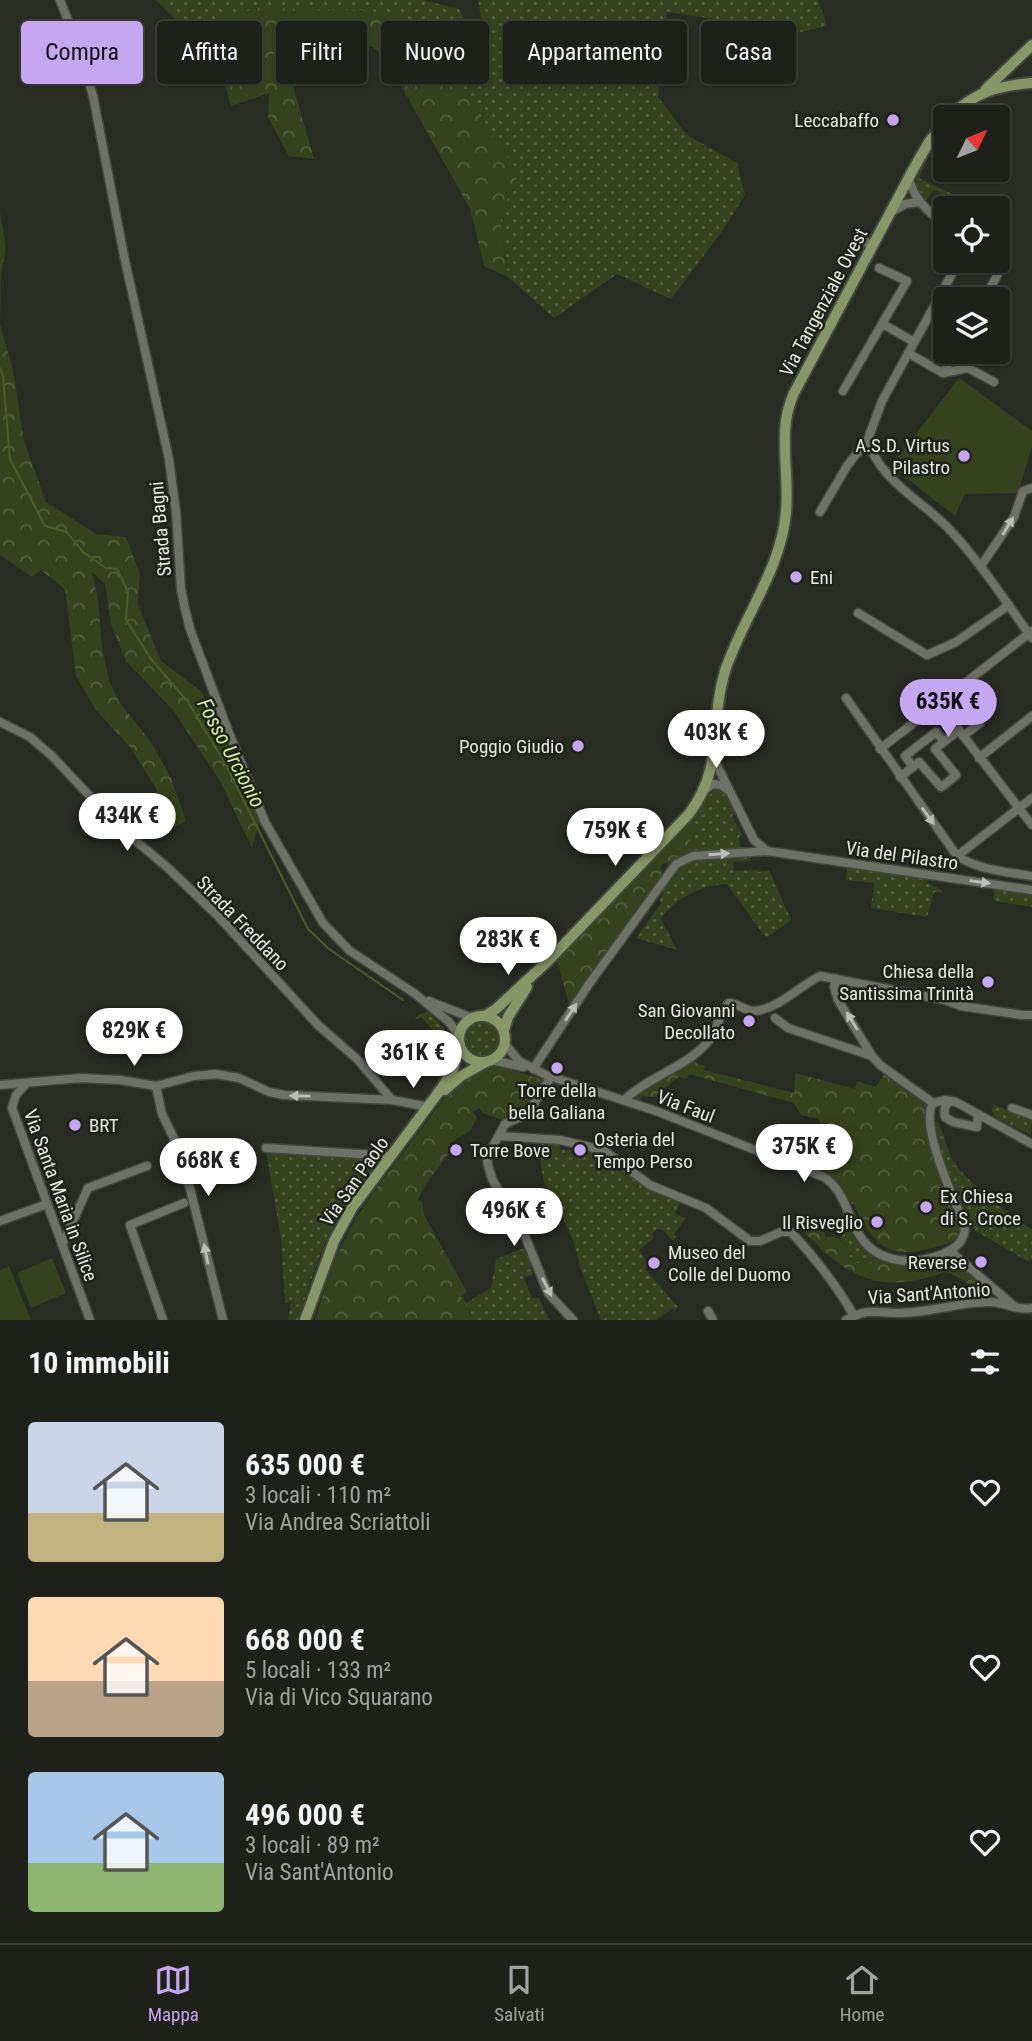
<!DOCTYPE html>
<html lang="it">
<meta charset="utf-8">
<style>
:root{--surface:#1e211a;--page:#2b2e27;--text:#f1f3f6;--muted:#a1a3a2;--line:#3c3e39;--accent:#c5a6f0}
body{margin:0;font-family:"Roboto Condensed",sans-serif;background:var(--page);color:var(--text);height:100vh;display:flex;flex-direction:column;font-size:26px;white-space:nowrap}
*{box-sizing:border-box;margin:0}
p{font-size:23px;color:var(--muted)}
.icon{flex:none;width:38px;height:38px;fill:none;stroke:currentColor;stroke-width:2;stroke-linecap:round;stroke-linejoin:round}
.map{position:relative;height:1320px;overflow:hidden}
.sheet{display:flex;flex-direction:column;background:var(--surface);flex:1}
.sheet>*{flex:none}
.guide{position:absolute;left:21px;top:21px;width:990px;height:63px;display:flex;gap:14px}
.needle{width:46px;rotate:47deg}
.fabs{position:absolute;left:933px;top:105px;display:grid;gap:14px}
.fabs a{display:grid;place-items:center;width:77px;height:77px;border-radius:7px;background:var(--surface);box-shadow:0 2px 5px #0004,0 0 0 2px var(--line);font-size:35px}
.price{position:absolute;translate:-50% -60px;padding:0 16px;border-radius:24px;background:#fff;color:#222;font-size:23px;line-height:46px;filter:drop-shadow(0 2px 4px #0008)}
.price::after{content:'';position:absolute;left:50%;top:42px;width:21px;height:16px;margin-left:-10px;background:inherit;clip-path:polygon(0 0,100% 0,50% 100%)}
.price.selected{background:var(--accent);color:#111}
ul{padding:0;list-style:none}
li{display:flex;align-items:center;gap:21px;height:175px;padding:0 28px}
li span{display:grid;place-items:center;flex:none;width:196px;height:140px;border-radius:7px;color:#555}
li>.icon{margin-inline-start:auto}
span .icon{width:84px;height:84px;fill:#fffc;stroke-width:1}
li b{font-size:30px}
h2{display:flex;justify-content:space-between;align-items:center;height:84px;padding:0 28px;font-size:30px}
.pill{padding:0 24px;border-radius:7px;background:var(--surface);box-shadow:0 2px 5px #0004,0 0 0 2px var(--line);font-size:24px;line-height:63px}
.pill.selected{background:var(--accent);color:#111}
.menu{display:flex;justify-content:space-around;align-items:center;height:98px;border-top:2px solid var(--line);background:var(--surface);font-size:19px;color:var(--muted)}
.menu a{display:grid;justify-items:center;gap:4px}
.menu .selected{color:var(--accent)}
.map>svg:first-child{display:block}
.grass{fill:url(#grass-dots)}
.forest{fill:url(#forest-crowns)}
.pitch{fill:#36421d}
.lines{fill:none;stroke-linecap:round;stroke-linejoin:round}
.stream{stroke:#4c5b29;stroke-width:2}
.minor-casing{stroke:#44473f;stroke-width:11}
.major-casing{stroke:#44473f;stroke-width:14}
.minor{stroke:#6d7166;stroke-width:8}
.major{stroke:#889767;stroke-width:10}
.oneway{fill:#bcbeb7}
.poi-dot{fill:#c5a6f0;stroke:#1f2218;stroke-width:2.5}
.labels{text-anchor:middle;stroke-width:5;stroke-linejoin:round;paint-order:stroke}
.poi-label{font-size:19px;fill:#e6e8e2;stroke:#1f2218;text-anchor:end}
.street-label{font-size:19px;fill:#e6e8e2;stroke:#1f2218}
.water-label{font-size:21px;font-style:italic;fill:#d4ee9f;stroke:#1f2218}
</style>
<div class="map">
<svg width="1032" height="1320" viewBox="0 0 1032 1320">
<defs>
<pattern id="grass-dots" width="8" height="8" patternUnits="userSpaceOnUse" patternTransform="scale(1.75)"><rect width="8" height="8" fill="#36421d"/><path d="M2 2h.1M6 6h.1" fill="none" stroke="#535d3e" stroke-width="1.8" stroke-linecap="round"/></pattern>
<pattern id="forest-crowns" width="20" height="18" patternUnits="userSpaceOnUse" patternTransform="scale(1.75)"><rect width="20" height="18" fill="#36421d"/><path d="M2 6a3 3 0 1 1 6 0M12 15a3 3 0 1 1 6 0" fill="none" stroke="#535d3e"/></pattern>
</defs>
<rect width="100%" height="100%" fill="#282c22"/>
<!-- grass -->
<g class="grass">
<polygon points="156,0 423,0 459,9 466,22 482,22 478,0 818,0 827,26 800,32 667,12 658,97 687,135 737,163 745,195 723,230 671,299 617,274 554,318 508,277 500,216 519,173 413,20 258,8 184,28"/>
<path d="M924,161l2,1 -7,16 51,25 -1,3 -35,-16 -9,11c-13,-14 -9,-25 -1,-40z"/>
<path d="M716,789l9,3 12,21 -5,3 10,18 -3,3 2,13 -49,3c-1,-6 -3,-12 -2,-18 0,-13 15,-39 26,-46z"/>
<path d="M751,855v6l-18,1 1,9 23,-1 1,2 11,-2 22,50 -25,18 -39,-54c-26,1 -50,13 -66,35l16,31 -41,-12 25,-35 -2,-2 5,-9 -2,-1 14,-22 15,-10z"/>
<polygon points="847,868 928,878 927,883 942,890 942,893 934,892 927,917 871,908 874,883 846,880"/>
<polygon points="995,887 1032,893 1032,907 993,901"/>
<path d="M428,1012c17,16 31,28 20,53l-4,-3 3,-4 -1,-4 4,-5 -29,-32 -6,2 5,-5z"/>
<circle cx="482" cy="1038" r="17"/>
<polygon points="993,1104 1032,1121 1031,1135 995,1117 992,1112"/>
<path d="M935,1122h3c7,13 9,30 17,42 14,20 56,50 77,66v29l-5,2 -53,-31 -31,-69z"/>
<polygon points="538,1141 560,1142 560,1149 602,1154 681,1200 675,1214 686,1218 674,1235 677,1237 673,1241 663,1230 657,1229 653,1233 653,1239 639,1250 649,1265 645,1269 678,1307 675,1310 673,1308 656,1320 601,1320 580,1267 574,1243 566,1224 551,1202 543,1178"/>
<path d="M266,1151l115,8c-12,14 -23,29 -34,44 -24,35 -36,77 -49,117h-10l3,-18 -6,1 -4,-64z"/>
<polygon points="848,1216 860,1243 876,1258 869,1266 857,1263 844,1252 846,1245 839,1238 845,1233 843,1224"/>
<polygon points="524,1248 529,1252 533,1275 524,1277 532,1298 539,1298 549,1320 467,1320 466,1303 491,1288 496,1259"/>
</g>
<!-- forest -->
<g class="forest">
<polygon points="258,8 368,10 413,20 519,173 500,216 508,277 484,266 470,209 384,55 371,46 338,59 282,47 314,159 289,156 268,117 269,93 231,106 207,21"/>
<polygon points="0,213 6,248 1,274 0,325 13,369 24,441 46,502 96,534 126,537 140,574 138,604 161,661 202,692 209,718 222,728 260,820 252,848 220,781 173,710 126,661 111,624 105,584 92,572 98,599 102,648 109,680 119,702 151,742 171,778 186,821 170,829 152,810 157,790 130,747 96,710 76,676 65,589 41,570 32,577 0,555"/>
<polygon points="694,817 690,835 692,853 667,864 664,863 660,868 663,871 656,887 570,1007 557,961"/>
<path d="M692,1061l13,5 -1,4 90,23 1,-20 60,16 2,-8 19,6 9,-14 42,31c-12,18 26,100 35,123l-3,10c-8,7 -20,9 -30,12 -45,11 -58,-8 -75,-45h-2l-18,-25 -27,-14 3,-6 27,10c14,-12 5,-22 -9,-28l1,-4 -11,-18 -17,-4 -7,-12 -105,-29 -2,5 -8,-2 -24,20 -13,-1 -2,4 -6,-3z"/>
<path d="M495,1065l49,15 -22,32 -19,8 -20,-7 -4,-5 -6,4 4,6 -6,12 -21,13 3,4c-8,12 -33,44 -35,53l4,1 2,14 43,77 -6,4 5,7 1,17h-152l17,-55 23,-45 21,-31 68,-90 20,-20 25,-13z"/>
<path d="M806,1221l13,9 4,-1 3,8 9,-1 11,9 5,-1 -7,8 13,11 12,2 7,-7c33,16 42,5 72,-1l42,33c-18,1 -30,-15 -45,-18 -71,25 -98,4 -147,-46z"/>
</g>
<!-- pitch -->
<g class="pitch">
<polygon points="959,378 1032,431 1032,446 1018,493 965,494 955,516 891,466"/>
<polygon points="52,1258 66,1293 31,1308 17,1273"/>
<polygon points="9,1266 31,1320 0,1320 0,1270"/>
</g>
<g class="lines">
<!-- stream -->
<polyline class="stream" points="0,368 3,376 10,459 45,526 67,532 83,552 106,568 117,569 128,592 126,620 151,659 188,702 226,765 308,929 329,949 403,1000"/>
<!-- minor casing -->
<g class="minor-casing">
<g id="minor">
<polyline points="60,0 80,51 93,96 124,256 169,459 176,512 181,589 185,609 190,629 229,733 265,822 323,923 350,951 414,993 448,1021 459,1035"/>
<path d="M909,177c4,23 20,34 36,49"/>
<polyline points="893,211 905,204 919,202"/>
<polyline points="859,237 873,247"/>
<path d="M959,261l-77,140 -14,38c9,40 55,62 82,91 31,33 55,71 82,108"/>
<polyline points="942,291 958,299"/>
<polyline points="984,299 998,274"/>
<polyline points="883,324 914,342"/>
<polyline points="908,353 943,373 968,368 994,382"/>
<polyline points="943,373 955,352"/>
<polyline points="843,391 907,281 879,268"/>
<polyline points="820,512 847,466 868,439"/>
<polyline points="981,566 1014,517 1023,491 1032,488"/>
<polyline points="858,613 927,655 956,642 1009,605"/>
<path d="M846,698l111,158c22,14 50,16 75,20"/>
<polyline points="938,703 1032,825"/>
<polyline points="0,722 30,737 52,756 118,826 168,868 218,916 318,1025 357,1059 392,1100"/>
<polyline points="963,736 980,723"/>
<polyline points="880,749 1032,631"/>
<polyline points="979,758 1032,716"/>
<polyline points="913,767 905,756 936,732 944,742"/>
<polyline points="900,777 919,762 941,787 943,786 956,775 935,749 959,730"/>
<polyline points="703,792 712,784 721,785 728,790"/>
<polyline points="767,851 1032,890"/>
<polyline points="957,856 1032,798"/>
<polyline points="837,979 834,987 838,1000 872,1056 880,1065 933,1103"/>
<polyline points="429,1001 472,1018"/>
<polyline points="775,1018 788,1028 872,1056"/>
<path d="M505,1044l14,17 27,14 110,36 168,66c21,14 23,39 36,59 19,29 55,29 83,18 13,-6 22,-13 22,-28 -10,-25 -46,-100 -32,-123"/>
<polyline points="492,1060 523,1067"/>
<polyline points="533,1069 589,984 676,864 693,856 767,851 754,840 714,759"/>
<polyline points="551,1077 527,1114 505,1124 491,1150 487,1159 488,1165 492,1179 525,1236 548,1293 573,1320"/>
<polyline points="26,1084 16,1095 12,1108 90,1320"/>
<polyline points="0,1085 80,1078 120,1080 156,1086 194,1076 216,1074 239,1078 269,1092 284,1095 392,1100 429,1107"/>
<polyline points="156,1086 162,1114 181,1153 223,1320"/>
<path d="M624,1100c24,-23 58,-31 81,-55 12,-12 13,-30 24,-42 10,0 16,9 26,8 25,-3 44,-25 65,-35l125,24 16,6 61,9h10"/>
<path d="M951,1101c-7,4 -7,9 -6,16l8,5 24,5 1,-13"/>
<polyline points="933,1103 945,1100 956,1102 1032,1144"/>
<polyline points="1012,1108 1032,1115"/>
<path d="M499,1136l61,4 43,10 47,35 56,23 44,33h10l21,-9h10c25,27 45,52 63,84"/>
<polyline points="266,1148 391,1156"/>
<polyline points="0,1221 47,1204"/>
<polyline points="62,1245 88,1188 147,1166"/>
<polyline points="950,1251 1014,1306"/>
<polyline points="708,1311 713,1320"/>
<polyline points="163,1320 130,1225 184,1203"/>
<path d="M846,1320c23,-13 30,-7 52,-7 31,0 61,-11 92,-11 14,0 28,9 42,6"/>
</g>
</g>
<!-- major casing -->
<g class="major-casing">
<g id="major">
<polyline points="986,89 1032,45"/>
<path d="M949,117c27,-25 46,-31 83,-34"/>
<circle cx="482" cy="1039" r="23"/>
<path d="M485,1016l11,-7 52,-48 141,-147c36,-48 20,-91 36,-143 18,-54 56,-101 61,-159 3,-30 -4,-61 0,-91 1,-9 4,-18 7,-26l121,-227 15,-26 16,-20"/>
<polyline points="504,1030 508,1017 527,987"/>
<polyline points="445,1090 461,1076 486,1062"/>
<polyline points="305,1320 334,1241 352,1208 441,1089 453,1070 460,1045"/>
</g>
</g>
<!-- minor -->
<use href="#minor" class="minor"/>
<!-- major -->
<use href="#major" class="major"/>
</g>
<!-- one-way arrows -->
<defs><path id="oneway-solid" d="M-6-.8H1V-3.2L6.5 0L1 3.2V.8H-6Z" transform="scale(1.75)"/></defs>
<g class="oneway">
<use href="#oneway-solid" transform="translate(1008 526) rotate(-59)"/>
<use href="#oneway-solid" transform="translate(928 816) rotate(54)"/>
<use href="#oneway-solid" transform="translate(719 854) rotate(-4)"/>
<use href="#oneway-solid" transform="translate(980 882) rotate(8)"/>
<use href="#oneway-solid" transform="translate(571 1012) rotate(-57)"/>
<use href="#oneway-solid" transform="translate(852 1021) rotate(-122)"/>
<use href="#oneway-solid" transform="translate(300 1096) rotate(-179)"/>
<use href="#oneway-solid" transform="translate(206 1254) rotate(-101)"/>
<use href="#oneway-solid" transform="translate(547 1287) rotate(63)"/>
</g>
<!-- markers -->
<g class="poi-dot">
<circle cx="893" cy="120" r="7"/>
<circle cx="964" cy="456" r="7"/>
<circle cx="796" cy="577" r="7"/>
<circle cx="578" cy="746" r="7"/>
<circle cx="988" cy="982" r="7"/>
<circle cx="749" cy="1021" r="7"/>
<circle cx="557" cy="1068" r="7"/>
<circle cx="75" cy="1125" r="7"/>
<circle cx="456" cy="1150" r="7"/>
<circle cx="580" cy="1150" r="7"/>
<circle cx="926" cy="1207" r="7"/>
<circle cx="877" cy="1222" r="7"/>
<circle cx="981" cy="1262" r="7"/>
<circle cx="654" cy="1263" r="7"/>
</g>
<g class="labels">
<!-- poi labels -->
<g class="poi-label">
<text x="879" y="127">Leccabaffo</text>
<text x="950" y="452">A.S.D. Virtus<tspan x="950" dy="22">Pilastro</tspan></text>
<text x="810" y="584" text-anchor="start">Eni</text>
<text x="564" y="753">Poggio Giudio</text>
<text x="974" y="978">Chiesa della<tspan x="974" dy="22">Santissima Trinità</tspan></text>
<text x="735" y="1017">San Giovanni<tspan x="735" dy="22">Decollato</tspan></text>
<text x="557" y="1097" text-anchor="middle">Torre della<tspan x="557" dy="22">bella Galiana</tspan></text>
<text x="89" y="1132" text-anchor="start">BRT</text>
<text x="594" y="1146" text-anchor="start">Osteria del<tspan x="594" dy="22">Tempo Perso</tspan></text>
<text x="470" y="1157" text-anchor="start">Torre Bove</text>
<text x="940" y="1203" text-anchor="start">Ex Chiesa<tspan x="940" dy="22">di S. Croce</tspan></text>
<text x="863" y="1229">Il Risveglio</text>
<text x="668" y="1259" text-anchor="start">Museo del<tspan x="668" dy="22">Colle del Duomo</tspan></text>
<text x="967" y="1269">Reverse</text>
</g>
<!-- street labels -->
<g class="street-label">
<text transform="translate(823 302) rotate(-62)" y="7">Via Tangenziale Ovest</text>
<text transform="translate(160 529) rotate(-95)" y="7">Strada Bagni</text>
<text transform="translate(902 855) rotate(8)" y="7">Via del Pilastro</text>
<text transform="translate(243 923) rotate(46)" y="7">Strada Freddano</text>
<text transform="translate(686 1106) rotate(21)" y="7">Via Faul</text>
<text transform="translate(354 1181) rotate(-55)" y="7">Via San Paolo</text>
<text transform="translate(61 1195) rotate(70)" y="7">Via Santa Maria in Silice</text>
<text transform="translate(929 1293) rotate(-4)" y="7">Via Sant'Antonio</text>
</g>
<!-- water labels -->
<g class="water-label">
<text transform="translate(231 753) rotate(62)" y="7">Fosso Urcionio</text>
</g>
</g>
</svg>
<div class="fabs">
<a><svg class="needle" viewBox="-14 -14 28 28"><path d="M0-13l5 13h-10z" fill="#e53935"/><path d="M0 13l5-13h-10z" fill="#a1a3a2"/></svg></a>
<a><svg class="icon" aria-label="locate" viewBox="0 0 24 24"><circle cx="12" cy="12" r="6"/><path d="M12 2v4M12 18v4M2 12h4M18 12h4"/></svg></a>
<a><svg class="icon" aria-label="layers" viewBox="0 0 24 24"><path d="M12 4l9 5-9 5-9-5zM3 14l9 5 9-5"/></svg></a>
</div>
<b class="price selected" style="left:948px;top:739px">635K €</b>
<b class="price" style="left:716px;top:770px">403K €</b>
<b class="price" style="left:127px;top:853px">434K €</b>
<b class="price" style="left:615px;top:868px">759K €</b>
<b class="price" style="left:508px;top:977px">283K €</b>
<b class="price" style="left:134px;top:1068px">829K €</b>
<b class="price" style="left:413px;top:1090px">361K €</b>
<b class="price" style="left:804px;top:1184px">375K €</b>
<b class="price" style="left:208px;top:1198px">668K €</b>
<b class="price" style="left:514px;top:1248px">496K €</b>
<div class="guide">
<a class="pill selected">Compra</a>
<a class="pill">Affitta</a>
<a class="pill">Filtri</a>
<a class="pill">Nuovo</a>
<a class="pill">Appartamento</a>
<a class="pill">Casa</a>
</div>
</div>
<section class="sheet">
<h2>10 immobili<svg class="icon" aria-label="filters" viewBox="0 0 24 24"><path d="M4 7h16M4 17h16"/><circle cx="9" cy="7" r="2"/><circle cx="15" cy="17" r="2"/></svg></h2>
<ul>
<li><span style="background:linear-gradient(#c9d6e8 65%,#c2b280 0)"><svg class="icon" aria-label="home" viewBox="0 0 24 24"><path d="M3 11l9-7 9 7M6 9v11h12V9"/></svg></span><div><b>635 000 €</b><p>3 locali · 110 m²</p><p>Via Andrea Scriattoli</p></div><svg class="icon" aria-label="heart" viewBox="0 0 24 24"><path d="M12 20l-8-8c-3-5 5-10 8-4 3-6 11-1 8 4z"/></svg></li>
<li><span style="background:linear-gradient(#ffd9b3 60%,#b9a48a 0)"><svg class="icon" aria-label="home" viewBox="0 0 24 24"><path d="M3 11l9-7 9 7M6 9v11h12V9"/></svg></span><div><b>668 000 €</b><p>5 locali · 133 m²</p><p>Via di Vico Squarano</p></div><svg class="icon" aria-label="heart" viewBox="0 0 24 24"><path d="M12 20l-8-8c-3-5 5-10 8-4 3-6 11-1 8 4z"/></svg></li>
<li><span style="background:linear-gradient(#a9c7e8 65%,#8fb573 0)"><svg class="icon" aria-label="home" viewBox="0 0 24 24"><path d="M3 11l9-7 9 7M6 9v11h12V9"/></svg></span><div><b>496 000 €</b><p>3 locali · 89 m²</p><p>Via Sant'Antonio</p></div><svg class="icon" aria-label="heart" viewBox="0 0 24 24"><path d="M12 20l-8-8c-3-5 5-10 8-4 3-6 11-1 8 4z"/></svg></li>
</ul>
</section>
<nav class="menu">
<a class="selected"><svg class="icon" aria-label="map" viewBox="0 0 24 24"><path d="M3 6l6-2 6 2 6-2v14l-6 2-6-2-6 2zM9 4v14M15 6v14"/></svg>Mappa</a>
<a><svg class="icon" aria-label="saved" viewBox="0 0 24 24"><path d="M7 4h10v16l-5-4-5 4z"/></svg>Salvati</a>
<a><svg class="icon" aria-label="home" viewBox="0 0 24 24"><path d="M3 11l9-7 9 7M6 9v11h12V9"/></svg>Home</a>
</nav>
